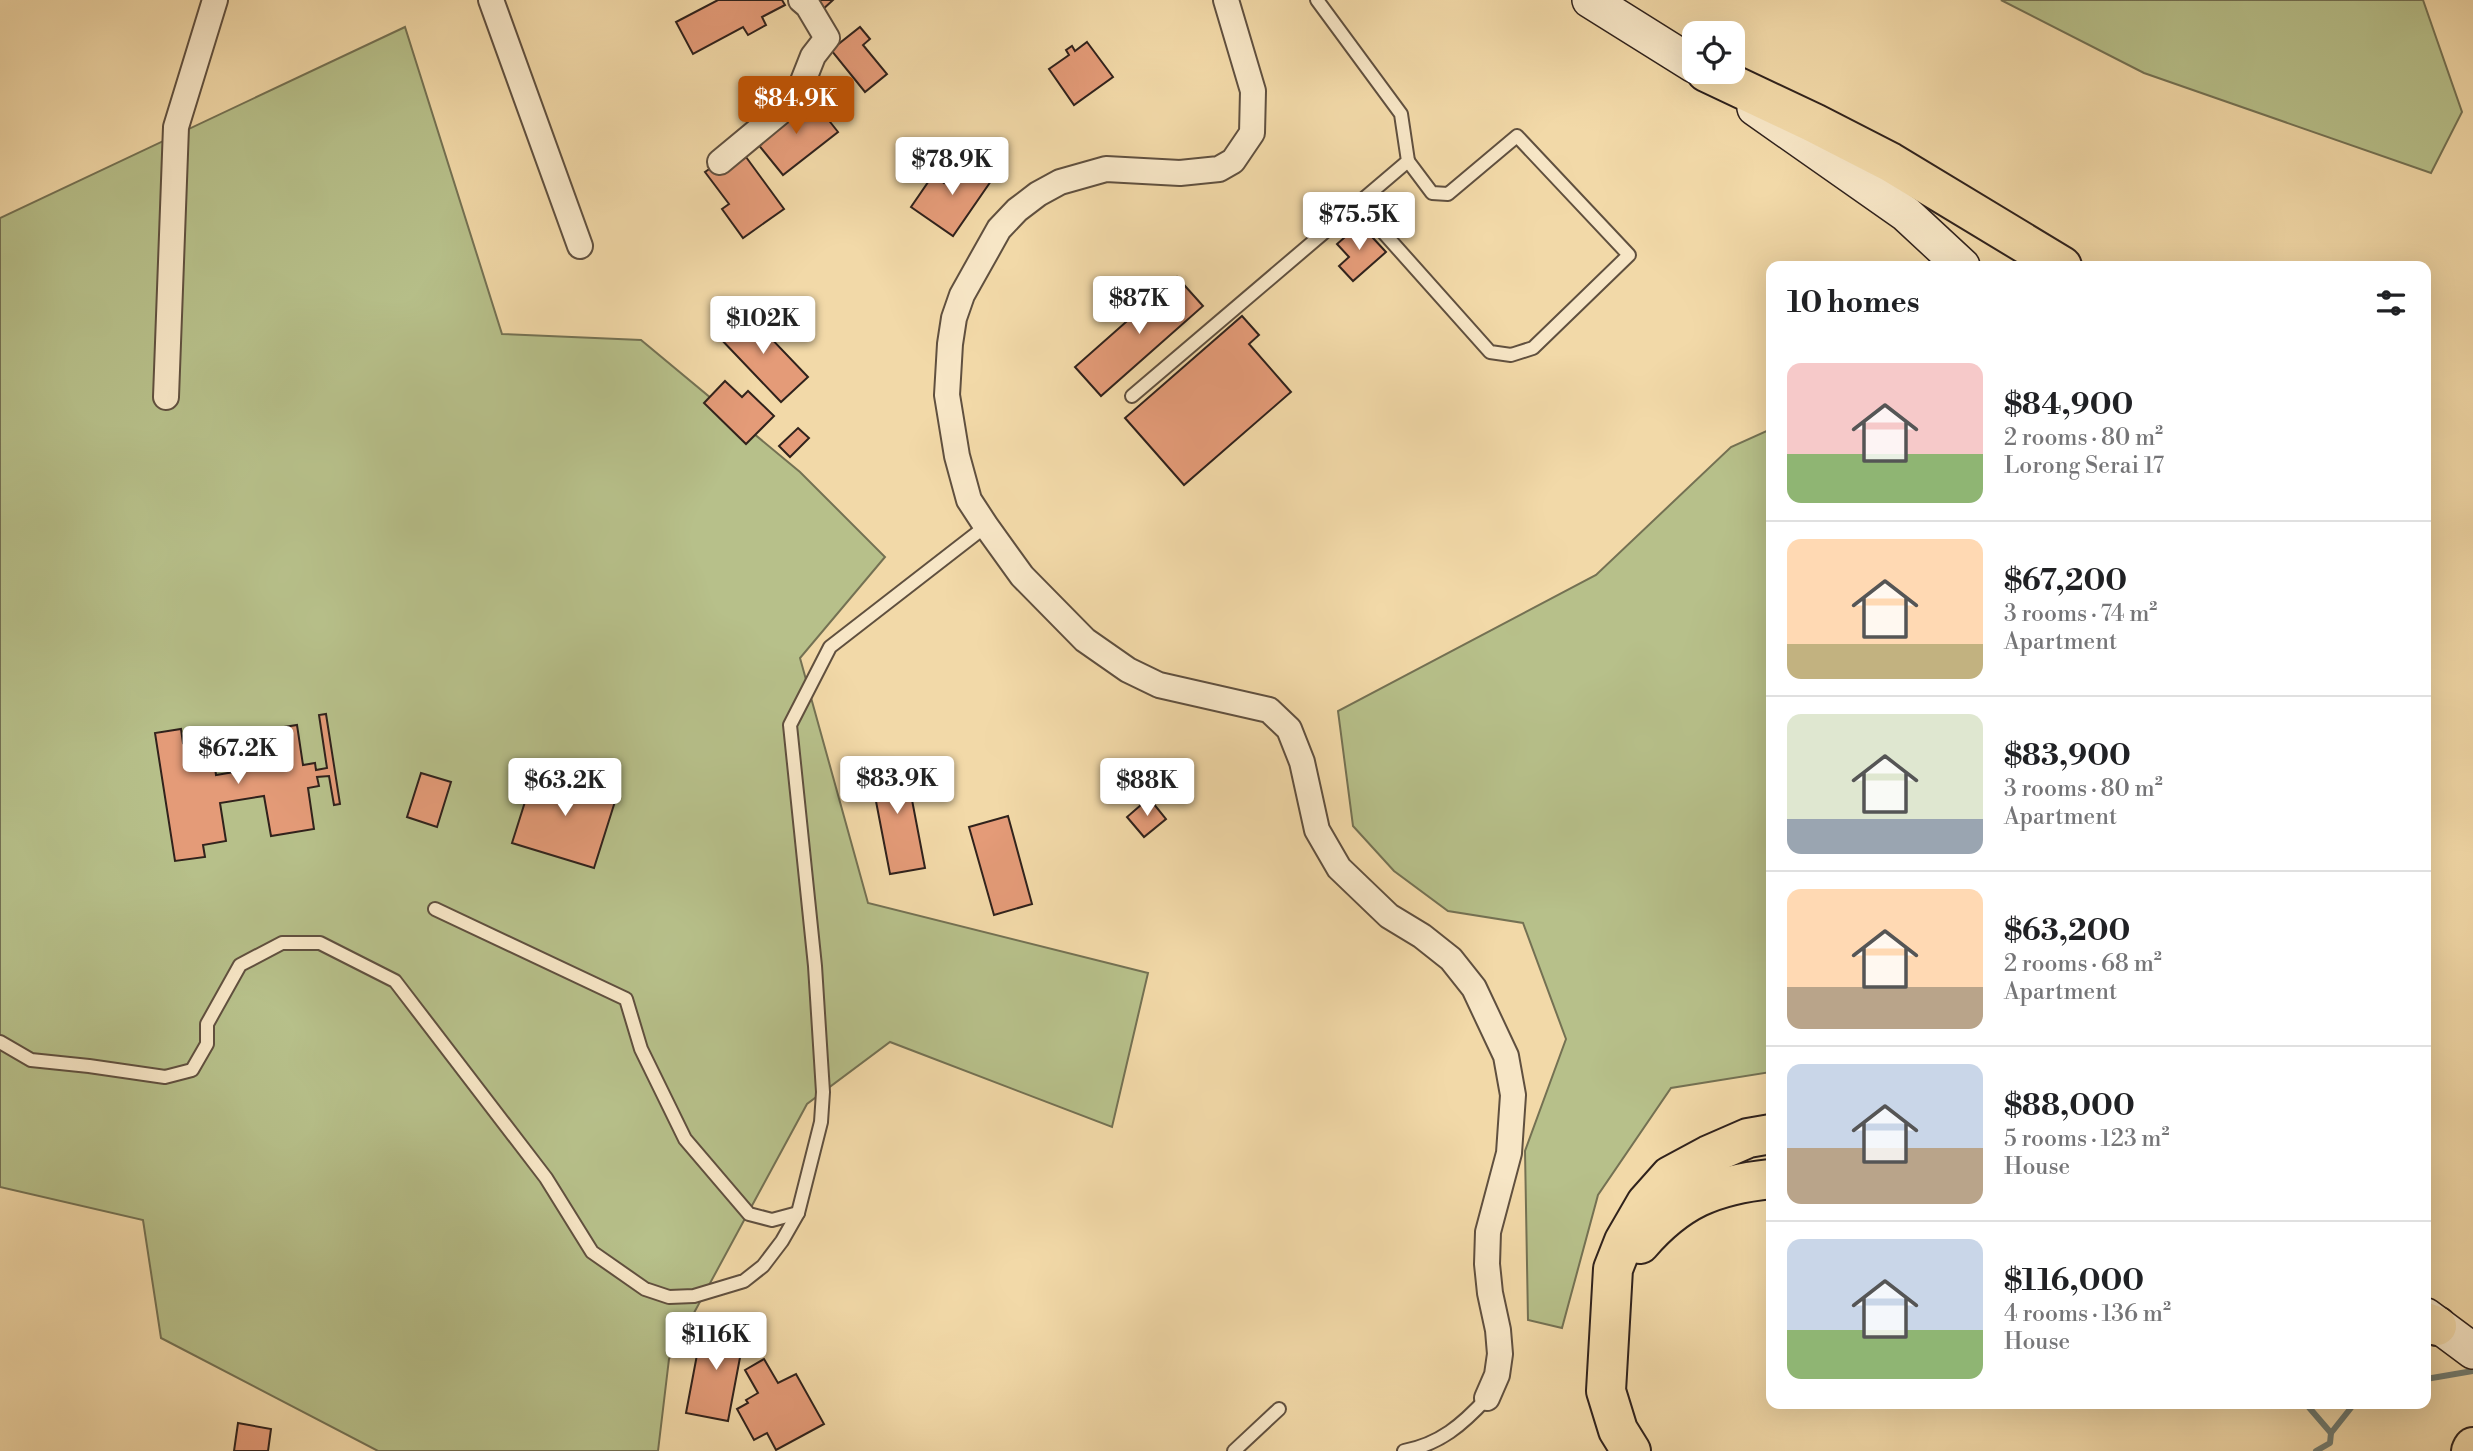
<!DOCTYPE html>
<meta charset="utf-8">
<style>
:root{--surface:#fff;--page:#f6f6f6;--text:#202124;--muted:#757577;--line:#e0e0e0;--accent:#b45309}
body{margin:0;font-family:"Libre Bodoni",serif;background:var(--page);color:var(--text);height:100vh;display:flex;flex-direction:column;font-size:26px;white-space:nowrap}
*{box-sizing:border-box;margin:0}
p{font-size:23px;color:var(--muted)}
.icon{flex:none;width:38px;height:38px;fill:none;stroke:currentColor;stroke-width:2;stroke-linecap:round;stroke-linejoin:round}
.map{position:relative;flex:1;overflow:hidden}
.side{position:absolute;left:1766px;top:261px;width:665px;height:1148px;display:flex;flex-direction:column;background:var(--surface);border-radius:14px;box-shadow:0 7px 28px #0002}
.side>*{flex:none}
.tools{position:absolute;left:1682px;top:21px;display:grid;gap:14px}
.tools a{display:grid;place-items:center;width:63px;height:63px;border-radius:14px;background:var(--surface);box-shadow:0 7px 28px #0002;font-size:35px}
.price{position:absolute;translate:-50% -60px;padding:0 16px;border-radius:7px;background:#fff;color:#222;font-size:23px;line-height:46px;filter:drop-shadow(0 2px 4px #0008)}
.price::after{content:'';position:absolute;left:50%;top:42px;width:21px;height:16px;margin-left:-10px;background:inherit;clip-path:polygon(0 0,100% 0,50% 100%)}
.price.active{background:var(--accent);color:#fff}
ul{padding:0;list-style:none}
li{display:flex;align-items:center;gap:21px;height:175px;padding:0 21px}
li+li{border-top:2px solid var(--line)}
li span{display:grid;place-items:center;flex:none;width:196px;height:140px;border-radius:14px;color:#555}
li>.icon{margin-inline-start:auto}
span .icon{width:84px;height:84px;fill:#fffc;stroke-width:1}
li b{font-size:30px}
h2{display:flex;justify-content:space-between;align-items:center;height:84px;padding:0 21px;font-size:30px}
.map>svg:first-child{display:block}
.green{fill:#b7c08a;stroke:#747153;stroke-width:2}
.lines{fill:none;stroke-linecap:round;stroke-linejoin:round}
.stream{stroke:#717d73;stroke-width:6}
.building{fill:#e49b78;stroke:#30221c;stroke-width:2}
.service-casing{stroke:#60503f;stroke-width:16}
.minor-casing{stroke:#60503f;stroke-width:28}
.secondary-casing{stroke:#30221c;stroke-width:38}
.motorway-casing{stroke:#30221c;stroke-width:42}
.service{stroke:#f7e6c6;stroke-width:12}
.minor{stroke:#f7e6c6;stroke-width:24}
.secondary{stroke:#f7e6c6;stroke-width:35}
.motorway{stroke:#f2d9a8;stroke-width:38}
</style>
<div class="map">
<svg width="2473" height="1451" viewBox="0 0 2473 1451">
<rect width="100%" height="100%" fill="#f2d9a8"/>
<filter id="stains"><feTurbulence type="fractalNoise" baseFrequency=".00286" numOctaves="4"/><feColorMatrix values="0 0 0 0 .2 0 0 0 0 .09 0 0 0 0 .02 0 0 0 .5 -.17"/></filter>
<radialGradient id="worn" r=".72"><stop offset=".6" stop-color="#630" stop-opacity="0"/><stop offset="1" stop-color="#630" stop-opacity=".3"/></radialGradient>
<!-- green -->
<g class="green">
<polygon points="2001,0 2423,0 2462,112 2431,173 2144,73"/>
<polygon points="405,27 502,334 641,340 800,472 885,557 800,658 868,903 1148,973 1112,1127 890,1042 807,1104 669,1359 658,1451 378,1451 161,1338 143,1220 0,1187 0,218"/>
<polygon points="1771,429 1771,1072 1671,1088 1598,1195 1562,1328 1528,1320 1525,1151 1566,1039 1523,923 1448,911 1394,871 1353,826 1338,711 1596,575 1731,447"/>
</g>
<g class="lines">
<!-- stream -->
<g class="stream">
<polyline points="2426,1379 2473,1371"/>
<polyline points="2306,1404 2331,1433 2330,1443 2316,1451"/>
<polyline points="2331,1433 2354,1404"/>
</g>
</g>
<!-- building -->
<g class="building">
<polygon points="718,0 782,0 785,5 762,17 766,25 748,35 743,27 693,54 676,22"/>
<polygon points="810,0 833,0 821,11"/>
<polygon points="860,27 870,39 863,45 887,74 865,92 831,50"/>
<polygon points="1087,42 1113,77 1074,105 1049,69 1069,55 1066,50 1072,46 1075,51"/>
<polygon points="808,94 838,132 783,175 753,138 773,122 779,129 800,113 793,106"/>
<polygon points="746,157 784,209 743,238 722,209 729,204 705,172 718,163 725,172"/>
<polygon points="961,159 991,181 953,236 911,207 933,175 944,183"/>
<polygon points="1360,224 1386,252 1353,281 1339,266 1349,257 1337,244"/>
<polygon points="1177,277 1203,306 1101,396 1075,367"/>
<polygon points="744,310 808,377 781,402 717,335"/>
<polygon points="1242,316 1259,335 1249,344 1291,392 1184,485 1125,418"/>
<polygon points="725,381 742,397 748,391 774,416 746,444 704,403"/>
<polygon points="798,428 809,438 790,457 779,446"/>
<polygon points="326,714 340,804 334,805 329,776 317,777 319,786 308,788 314,829 271,836 264,796 220,803 226,841 203,845 205,857 175,861 155,733 181,729 183,743 211,739 216,775 258,768 252,732 297,725 303,765 315,763 316,770 327,768 319,715"/>
<polygon points="904,758 925,868 890,874 869,765"/>
<polygon points="536,767 618,792 594,868 512,843"/>
<polygon points="421,773 451,782 437,827 407,817"/>
<polygon points="1149,798 1166,819 1144,837 1127,817"/>
<polygon points="1008,816 1032,904 994,915 969,827"/>
<polygon points="703,1323 745,1331 728,1421 686,1413"/>
<polygon points="764,1359 778,1383 796,1374 824,1424 776,1450 767,1433 754,1440 737,1409 748,1403 746,1400 758,1393 745,1370"/>
<polygon points="238,1423 271,1429 268,1451 234,1451"/>
</g>
<g class="lines">
<!-- service casing -->
<g class="service-casing">
<g id="service">
<polyline points="1358,204 1490,352 1511,355 1533,348 1629,255 1517,136 1448,194 1432,193 1408,161"/>
<polyline points="1132,396 1408,161 1401,114 1317,0"/>
<polyline points="435,909 626,999 641,1049 685,1139 749,1214 772,1220 798,1213"/>
<polyline points="0,1042 31,1060 89,1066 165,1077 192,1070 207,1044 207,1024 240,965 282,943 320,943 395,981 546,1178 592,1252 645,1289 669,1297 694,1296 744,1281 763,1266 782,1241 798,1213 821,1122 823,1092 815,966 790,725 830,647 986,526"/>
<polyline points="1234,1451 1279,1409"/>
<path d="M1404,1451c36,-7 58,-26 83,-53"/>
</g>
</g>
<!-- minor casing -->
<g class="minor-casing">
<g id="minor">
<polyline points="491,0 580,246"/>
<polyline points="1226,0 1253,91 1252,133 1233,161 1219,169 1180,173 1106,169 1060,182 1038,194 1017,210 999,229 962,295 954,318 950,344 947,395 957,456 969,500 986,526 1022,576 1085,640 1128,670 1159,685 1269,710 1289,729 1302,762 1317,830 1339,868 1389,916 1422,936 1451,959 1474,988 1506,1056 1513,1095 1509,1153 1488,1232 1487,1264 1490,1293 1498,1330 1500,1354 1497,1375 1487,1398"/>
<polyline points="720,162 796,99 813,56 827,38 808,6 801,0"/>
<polyline points="166,397 176,127 215,0"/>
</g>
</g>
<!-- secondary casing -->
<g class="secondary-casing">
<g id="secondary">
<polyline points="1590,0 1694,65"/>
<polyline points="1755,108 1906,214 1962,266"/>
<polyline points="2426,1316 2473,1351"/>
</g>
</g>
<!-- motorway casing -->
<g class="motorway-casing">
<g id="motorway">
<polyline points="1706,72 1814,123 1890,162 2062,266"/>
<path d="M1640,1244c38,-44 73,-59 131,-65"/>
<polyline points="2426,1322 2437,1326"/>
<polyline points="1631,1451 1618,1430 1606,1391 1613,1269 1624,1241 1646,1203 1670,1176 1709,1155 1748,1138 1771,1134"/>
<polyline points="2471,1451 2473,1447"/>
</g>
</g>
<!-- service -->
<use href="#service" class="service"/>
<!-- minor -->
<use href="#minor" class="minor"/>
<!-- secondary -->
<use href="#secondary" class="secondary"/>
<!-- motorway -->
<use href="#motorway" class="motorway"/>
</g>
<rect width="100%" height="100%" filter="url(#stains)"/>
<rect width="100%" height="100%" fill="url(#worn)"/>
</svg>
<div class="tools">
<a><svg class="icon" aria-label="locate" viewBox="0 0 24 24"><circle cx="12" cy="12" r="6"/><path d="M12 2v4M12 18v4M2 12h4M18 12h4"/></svg></a>
</div>
<b class="price active" style="left:796px;top:136px">$84.9K</b>
<b class="price" style="left:952px;top:197px">$78.9K</b>
<b class="price" style="left:1359px;top:252px">$75.5K</b>
<b class="price" style="left:1139px;top:336px">$87K</b>
<b class="price" style="left:763px;top:356px">$102K</b>
<b class="price" style="left:238px;top:786px">$67.2K</b>
<b class="price" style="left:897px;top:816px">$83.9K</b>
<b class="price" style="left:565px;top:818px">$63.2K</b>
<b class="price" style="left:1147px;top:818px">$88K</b>
<b class="price" style="left:716px;top:1372px">$116K</b>
<section class="side">
<h2>10 homes<svg class="icon" aria-label="filters" viewBox="0 0 24 24"><path d="M4 7h16M4 17h16"/><circle cx="9" cy="7" r="2"/><circle cx="15" cy="17" r="2"/></svg></h2>
<ul>
<li><span style="background:linear-gradient(#f6c9c9 65%,#8fb573 0)"><svg class="icon" aria-label="home" viewBox="0 0 24 24"><path d="M3 11l9-7 9 7M6 9v11h12V9"/></svg></span><div><b>$84,900</b><p>2 rooms · 80 m²</p><p>Lorong Serai 17</p></div></li>
<li><span style="background:linear-gradient(#ffd9b3 75%,#c2b280 0)"><svg class="icon" aria-label="home" viewBox="0 0 24 24"><path d="M3 11l9-7 9 7M6 9v11h12V9"/></svg></span><div><b>$67,200</b><p>3 rooms · 74 m²</p><p>Apartment</p></div></li>
<li><span style="background:linear-gradient(#dfe7d0 75%,#9aa5b1 0)"><svg class="icon" aria-label="home" viewBox="0 0 24 24"><path d="M3 11l9-7 9 7M6 9v11h12V9"/></svg></span><div><b>$83,900</b><p>3 rooms · 80 m²</p><p>Apartment</p></div></li>
<li><span style="background:linear-gradient(#ffd9b3 70%,#b9a48a 0)"><svg class="icon" aria-label="home" viewBox="0 0 24 24"><path d="M3 11l9-7 9 7M6 9v11h12V9"/></svg></span><div><b>$63,200</b><p>2 rooms · 68 m²</p><p>Apartment</p></div></li>
<li><span style="background:linear-gradient(#c9d6e8 60%,#b9a48a 0)"><svg class="icon" aria-label="home" viewBox="0 0 24 24"><path d="M3 11l9-7 9 7M6 9v11h12V9"/></svg></span><div><b>$88,000</b><p>5 rooms · 123 m²</p><p>House</p></div></li>
<li><span style="background:linear-gradient(#c9d6e8 65%,#8fb573 0)"><svg class="icon" aria-label="home" viewBox="0 0 24 24"><path d="M3 11l9-7 9 7M6 9v11h12V9"/></svg></span><div><b>$116,000</b><p>4 rooms · 136 m²</p><p>House</p></div></li>
</ul>
</section>
</div>
